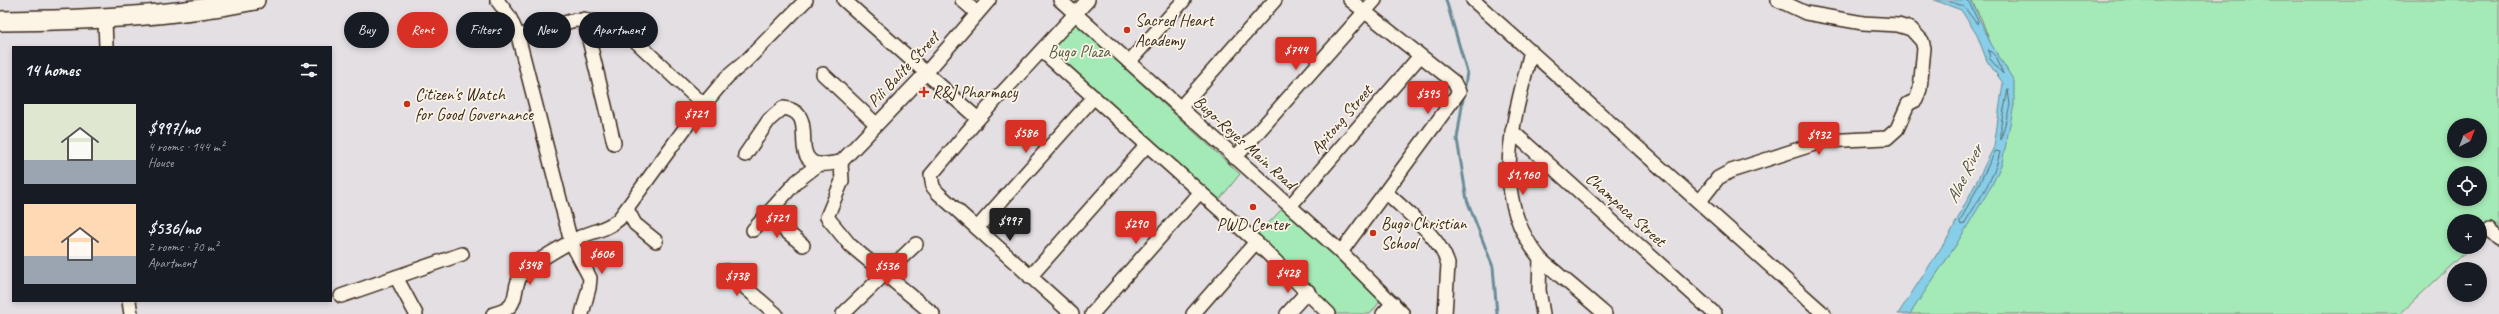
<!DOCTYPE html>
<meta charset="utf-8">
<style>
:root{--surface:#171b24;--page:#242831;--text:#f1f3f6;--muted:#9ea1a6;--accent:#d93025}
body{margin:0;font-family:Caveat,sans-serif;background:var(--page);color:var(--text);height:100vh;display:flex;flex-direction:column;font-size:15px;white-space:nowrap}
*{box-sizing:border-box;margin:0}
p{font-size:13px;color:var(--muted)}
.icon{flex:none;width:22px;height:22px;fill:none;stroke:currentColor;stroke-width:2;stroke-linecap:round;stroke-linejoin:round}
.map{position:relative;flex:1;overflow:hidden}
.panel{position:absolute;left:12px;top:46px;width:320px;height:256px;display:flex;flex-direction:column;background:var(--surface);border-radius:0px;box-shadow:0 2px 6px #0003}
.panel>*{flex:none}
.hud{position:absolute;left:344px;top:12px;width:380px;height:36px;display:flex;gap:8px}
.needle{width:26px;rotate:42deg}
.tools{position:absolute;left:2447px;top:118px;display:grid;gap:8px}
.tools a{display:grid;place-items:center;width:40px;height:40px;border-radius:50%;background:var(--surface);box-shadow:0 2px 6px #0003;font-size:20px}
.price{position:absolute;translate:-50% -34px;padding:0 9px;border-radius:4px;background:var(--accent);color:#fff;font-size:13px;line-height:26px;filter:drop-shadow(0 1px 2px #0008)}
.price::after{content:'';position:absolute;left:50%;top:24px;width:12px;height:9px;margin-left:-6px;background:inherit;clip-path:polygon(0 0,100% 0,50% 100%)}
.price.on{background:#222;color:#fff}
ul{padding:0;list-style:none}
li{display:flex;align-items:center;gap:12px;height:100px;padding:0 12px}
li span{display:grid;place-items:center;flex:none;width:112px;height:80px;border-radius:0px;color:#555}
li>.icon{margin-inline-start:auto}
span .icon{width:48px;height:48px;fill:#fffc;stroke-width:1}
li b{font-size:17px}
h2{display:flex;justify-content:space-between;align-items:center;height:48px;padding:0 12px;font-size:17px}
.pill{padding:0 14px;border-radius:18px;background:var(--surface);box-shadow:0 2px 6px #0003;font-size:14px;line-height:36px}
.pill.on{background:var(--accent);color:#fff}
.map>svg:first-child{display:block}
.green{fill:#a4eab6;stroke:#708a6a;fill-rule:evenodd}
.water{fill:#87cee8;stroke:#698c97}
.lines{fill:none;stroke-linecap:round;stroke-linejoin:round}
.shore{stroke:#596c6f;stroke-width:1}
.stream{stroke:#698c97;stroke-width:3}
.minor-casing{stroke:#3b2a1e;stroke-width:16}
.highway-casing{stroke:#3b2a1e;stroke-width:22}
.minor{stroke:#fcf5e5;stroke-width:13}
.highway{stroke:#fcf5e5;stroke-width:19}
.poi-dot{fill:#c8321e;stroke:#fcf5e5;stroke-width:1.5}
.labels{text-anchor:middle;stroke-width:3.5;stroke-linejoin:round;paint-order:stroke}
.poi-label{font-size:17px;fill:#3b2a1e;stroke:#fcf5e5;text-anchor:start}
.park-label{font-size:17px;fill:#555a44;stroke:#fcf5e5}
.street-label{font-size:17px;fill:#3b2a1e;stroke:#fcf5e5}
.water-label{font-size:18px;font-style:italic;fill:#4e5350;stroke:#fcf5e5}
</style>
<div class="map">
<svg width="2499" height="314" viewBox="0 0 2499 314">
<rect width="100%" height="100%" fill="#e4dfe3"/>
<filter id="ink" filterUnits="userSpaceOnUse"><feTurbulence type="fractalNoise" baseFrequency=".025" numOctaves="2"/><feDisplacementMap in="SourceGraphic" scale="8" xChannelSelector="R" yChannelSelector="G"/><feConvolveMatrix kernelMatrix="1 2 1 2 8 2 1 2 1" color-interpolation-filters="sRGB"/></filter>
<g filter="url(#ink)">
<!-- green -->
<g class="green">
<path d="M1971,0h528v236l-9,-7 -10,9v-17h-26v26h17l-71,67h-491l47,-69 58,-140 -33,-87zM2454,125h26v26h-26zM2454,173h26v26h-26z"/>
<polygon points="1072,20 1240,174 1219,200 1049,47"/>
<polygon points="1283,208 1382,299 1370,314 1334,314 1257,235"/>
</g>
<!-- water -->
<polygon class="water" points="1934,0 1971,0 1990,42 2014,81 2014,105 2002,163 1992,185 1956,245 1910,314 1898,314 1950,234 1994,147 2003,83 1987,61 1977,35 1961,10"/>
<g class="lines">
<!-- shore -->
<g class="shore">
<polyline points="1946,0 1964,7 1977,24 1978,21 1968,0"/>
<polygon points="1989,50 1997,58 2003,74 1990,59"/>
<polygon points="2008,90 2010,105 2001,140 2001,125"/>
<path d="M1996,151l4,1c-5,26 -23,50 -36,72l-3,1 -1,-3z"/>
</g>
<!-- stream -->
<polyline class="stream" points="1446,0 1467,72 1457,139 1467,200 1493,267 1497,314"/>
<!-- minor casing -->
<g class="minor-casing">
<g id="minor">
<polyline points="497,0 509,16 518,36 571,242 590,278 589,288 582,314"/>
<polyline points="844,0 978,119"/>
<polyline points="962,0 977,13"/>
<polyline points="1060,0 1341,252 1403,314"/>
<polyline points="1473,0 1824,314"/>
<polyline points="584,19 614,143"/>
<polyline points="105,20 106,47"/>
<polyline points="518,36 575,20 609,23 631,37 704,105"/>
<polyline points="1042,51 1256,242 1329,314"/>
<path d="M1531,51c-17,70 -43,143 8,206 5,7 14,12 20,18 16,13 31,26 46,39"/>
<polyline points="1129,62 1184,0"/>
<polyline points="823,74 876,124"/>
<polyline points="1180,108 1275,0"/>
<polyline points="1512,131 1715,314"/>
<path d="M745,155l24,-35 14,-12c34,4 11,40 28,53 7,6 22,2 30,1"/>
<polyline points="1235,158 1375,0"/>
<polyline points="841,162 926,73 989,0"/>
<polyline points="841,162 842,181 827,217 850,245 933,314"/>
<path d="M1386,192c21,21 53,43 62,72l-3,50"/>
<polyline points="1700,201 1718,178 1731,171 1824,141 1887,138 1897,129 1908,104 1916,100 1920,89 1924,48 1922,41 1911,29 1898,25 1863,23 1806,13 1778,0"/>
<polyline points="1290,206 1420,56"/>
<polyline points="627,209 635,224 656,241"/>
<polyline points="766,215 803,245"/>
<polyline points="977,228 1094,97"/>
<polyline points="753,230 797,181 819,164"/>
<polyline points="2489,230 2499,239"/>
<polyline points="1341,252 1459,92 1454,82 1350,0"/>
<polyline points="1540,258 1539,290 1543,314"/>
<polyline points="726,271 776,314"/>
<polyline points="396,277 416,314"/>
<polyline points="1030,277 1147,145"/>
<polyline points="341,296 462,254"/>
<polyline points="129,301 131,314"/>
<path d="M493,314c33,-7 14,-26 32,-43 13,-11 39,-26 55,-34 14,-6 28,-8 39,-18l72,-99 36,-43 19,-16 60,-61"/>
<polyline points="843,314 916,244"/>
<polyline points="1072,314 938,193 933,187 931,175 978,119 1088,0"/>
<polyline points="1092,314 1200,192"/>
<polyline points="1193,314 1256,242"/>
<polyline points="1287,314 1308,291"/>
<polyline points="1383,314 1393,303"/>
</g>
</g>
<!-- highway casing -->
<g class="highway-casing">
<path id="highway" d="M0,21c86,-1 170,-4 255,-21"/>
</g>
<!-- minor -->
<use href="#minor" class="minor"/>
<!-- highway -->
<use href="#highway" class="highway"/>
</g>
</g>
<!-- markers -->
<g class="poi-dot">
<circle cx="1127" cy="30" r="4"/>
<path d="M922 86h4v4h4v4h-4v4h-4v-4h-4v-4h4z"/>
<circle cx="407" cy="104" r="4"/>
<circle cx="1253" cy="207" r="4"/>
<circle cx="1373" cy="233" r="4"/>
</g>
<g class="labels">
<!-- poi labels -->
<g class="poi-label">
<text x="1135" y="26">Sacred Heart<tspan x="1135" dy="20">Academy</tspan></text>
<text x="932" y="98">R&amp;J Pharmacy</text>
<text x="415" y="100">Citizen's Watch<tspan x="415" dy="20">for Good Governance</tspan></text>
<text x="1381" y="229">Bugo Christian<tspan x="1381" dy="20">School</tspan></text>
<text x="1253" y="230" text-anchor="middle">PWD Center</text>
</g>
<!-- park labels -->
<g class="park-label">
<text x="1079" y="57">Bugo Plaza</text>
</g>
<!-- street labels -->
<g class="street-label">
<text transform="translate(903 69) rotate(-47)" y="6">Pili Balite Street</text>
<text transform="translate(1341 119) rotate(-49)" y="6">Apitong Street</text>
<text transform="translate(1245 142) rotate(42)" y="6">Bugo-Reyes Main Road</text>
<text transform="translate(1626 209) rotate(42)" y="6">Champaca Street</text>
</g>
<!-- water labels -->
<g class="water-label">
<text transform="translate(1964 174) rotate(-64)" y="6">Alae River</text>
</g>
</g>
</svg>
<div class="tools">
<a><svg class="needle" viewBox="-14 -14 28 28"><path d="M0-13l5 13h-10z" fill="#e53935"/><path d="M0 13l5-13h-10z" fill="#9ea1a6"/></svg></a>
<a><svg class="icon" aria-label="locate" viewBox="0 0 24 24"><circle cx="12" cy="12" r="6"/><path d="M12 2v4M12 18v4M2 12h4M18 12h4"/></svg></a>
<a>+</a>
<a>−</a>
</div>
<b class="price" style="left:1296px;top:71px">$744</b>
<b class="price" style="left:1428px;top:115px">$395</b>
<b class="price" style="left:696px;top:135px">$721</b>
<b class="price" style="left:1026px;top:154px">$586</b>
<b class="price" style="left:1819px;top:156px">$932</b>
<b class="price" style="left:1523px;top:196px">$1,160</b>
<b class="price" style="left:777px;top:239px">$721</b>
<b class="price on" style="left:1010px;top:242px">$997</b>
<b class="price" style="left:1136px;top:245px">$290</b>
<b class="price" style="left:602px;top:275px">$606</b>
<b class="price" style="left:530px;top:286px">$348</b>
<b class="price" style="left:887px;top:287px">$536</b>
<b class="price" style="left:1288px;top:294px">$428</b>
<b class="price" style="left:737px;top:297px">$738</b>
<div class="hud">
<a class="pill">Buy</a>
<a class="pill on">Rent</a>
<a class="pill">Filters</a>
<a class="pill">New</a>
<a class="pill">Apartment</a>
</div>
<section class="panel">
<h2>14 homes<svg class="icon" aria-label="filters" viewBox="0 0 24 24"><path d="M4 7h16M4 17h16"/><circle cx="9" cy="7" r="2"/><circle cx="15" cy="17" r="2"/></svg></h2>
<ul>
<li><span style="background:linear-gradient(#dfe7d0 70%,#9aa5b1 0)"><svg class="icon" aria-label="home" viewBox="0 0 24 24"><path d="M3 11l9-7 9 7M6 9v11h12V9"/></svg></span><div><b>$997/mo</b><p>4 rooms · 144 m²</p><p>House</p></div></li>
<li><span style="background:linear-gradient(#ffd9b3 65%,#9aa5b1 0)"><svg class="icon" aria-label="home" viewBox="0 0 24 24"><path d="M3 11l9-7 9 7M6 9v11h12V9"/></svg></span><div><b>$536/mo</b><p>2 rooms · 70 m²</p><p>Apartment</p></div></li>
</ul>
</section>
</div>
